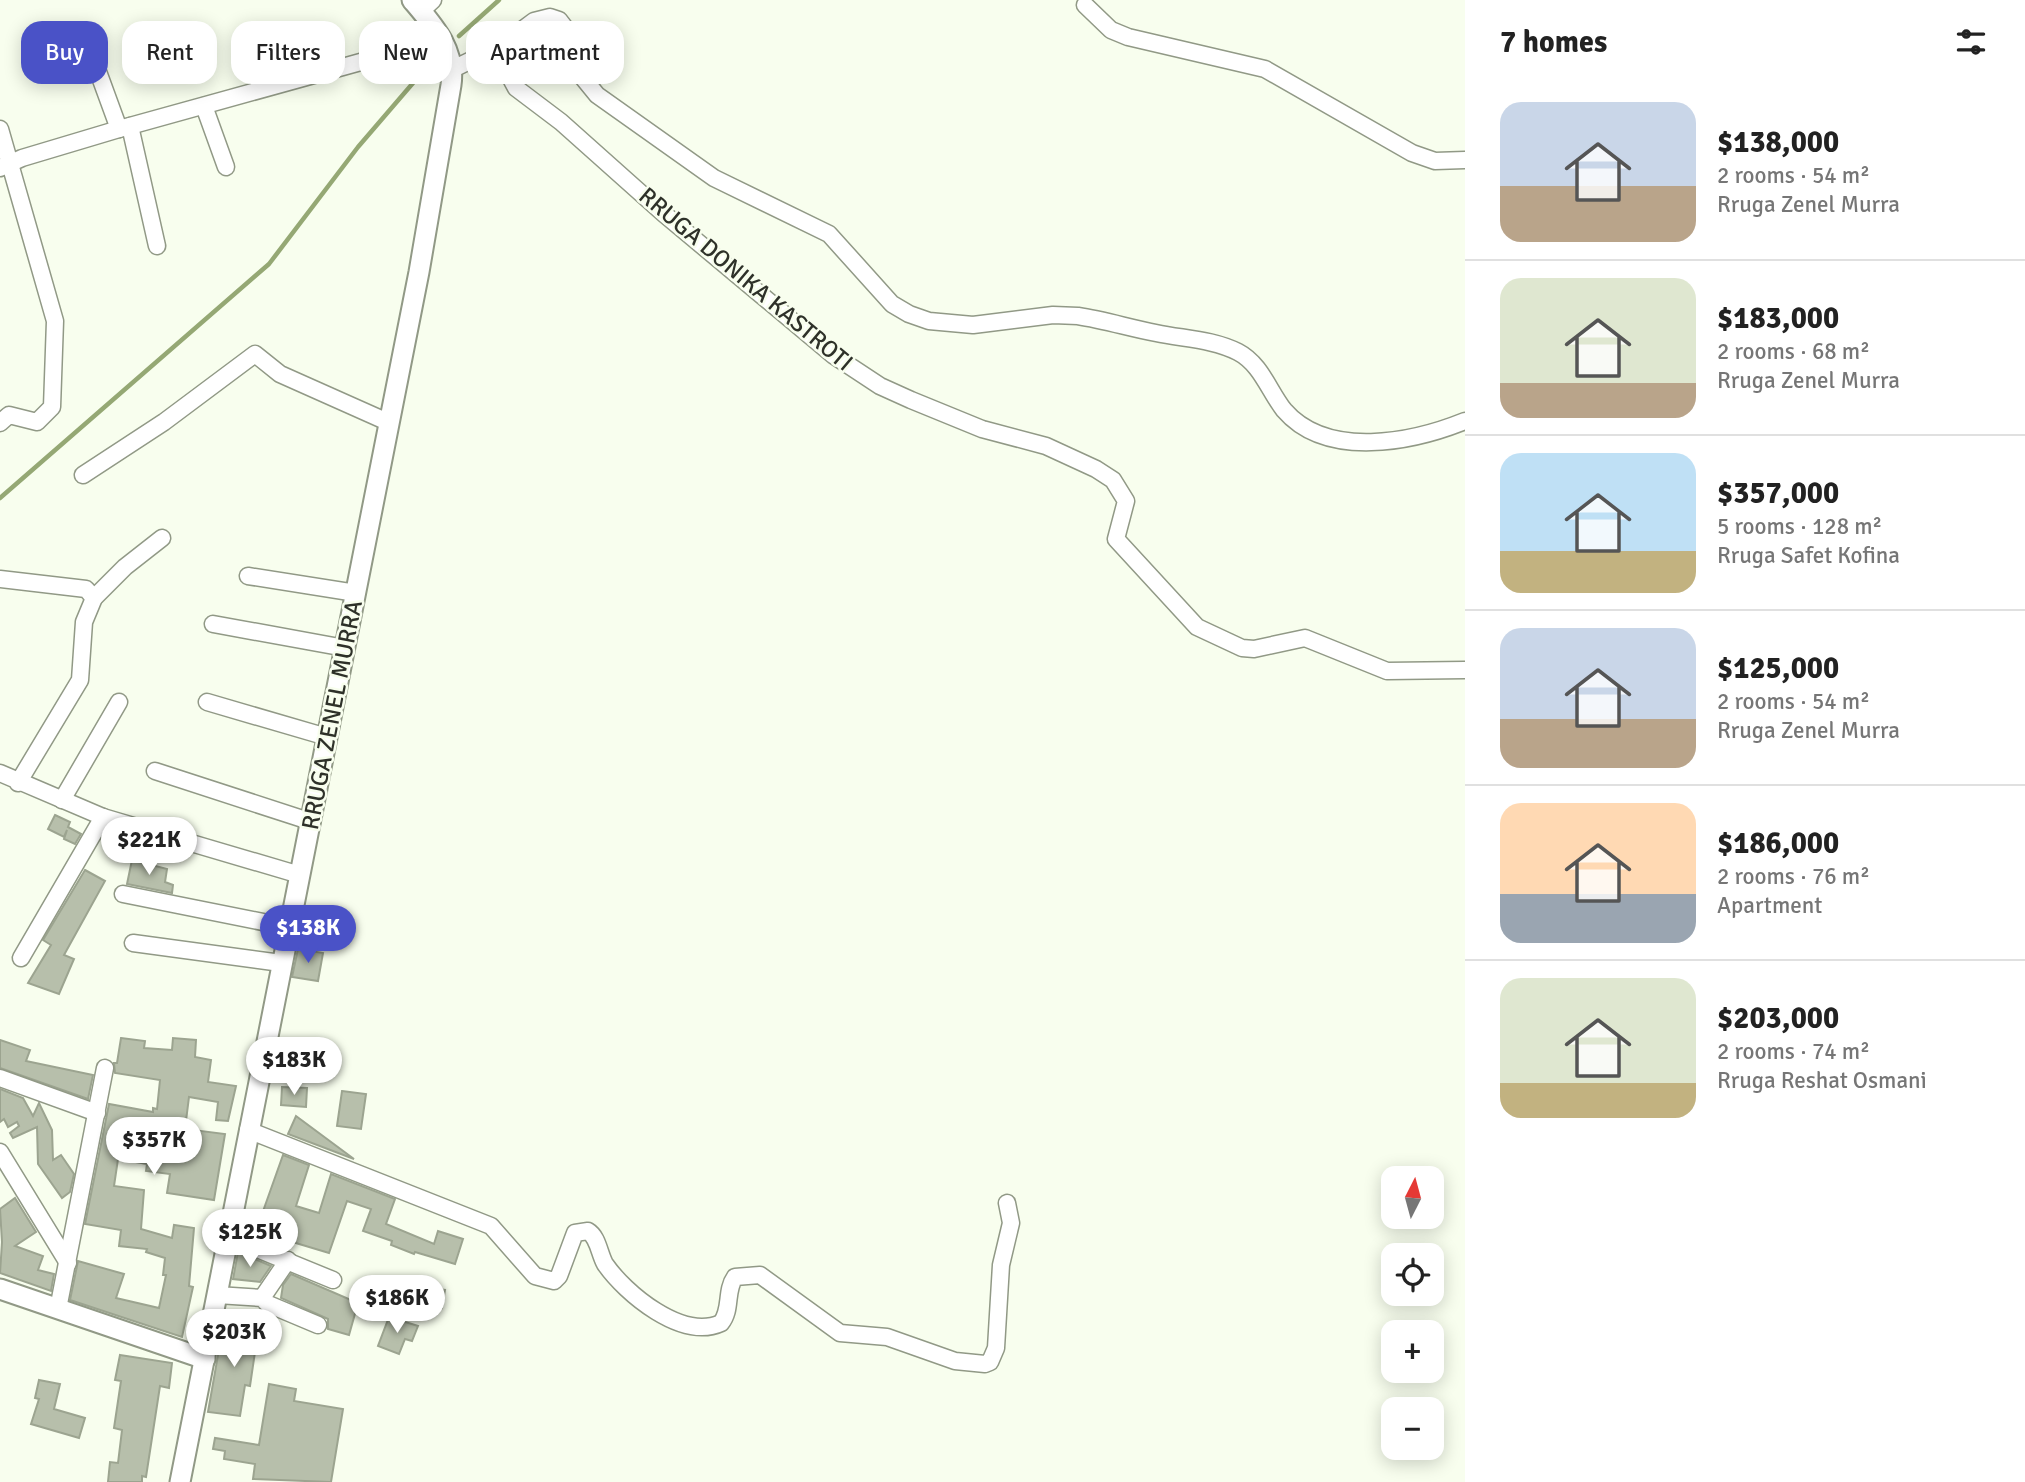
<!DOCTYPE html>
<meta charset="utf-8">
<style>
:root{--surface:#fff;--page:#f6f6f6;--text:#222;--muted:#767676;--line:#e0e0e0;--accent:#4a52c7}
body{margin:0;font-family:Signika,sans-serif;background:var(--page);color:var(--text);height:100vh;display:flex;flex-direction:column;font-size:26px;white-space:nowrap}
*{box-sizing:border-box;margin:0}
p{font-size:23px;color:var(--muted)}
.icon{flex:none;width:38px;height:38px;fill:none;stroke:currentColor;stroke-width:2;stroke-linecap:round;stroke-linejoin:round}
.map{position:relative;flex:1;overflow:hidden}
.drawer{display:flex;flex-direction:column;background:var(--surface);width:560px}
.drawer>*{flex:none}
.top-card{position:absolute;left:21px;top:21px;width:665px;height:63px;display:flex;gap:14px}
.needle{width:46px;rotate:6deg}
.tools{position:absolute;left:1381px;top:1166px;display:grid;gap:14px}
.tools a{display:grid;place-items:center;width:63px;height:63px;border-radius:14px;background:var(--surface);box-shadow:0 4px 18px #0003;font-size:35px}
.price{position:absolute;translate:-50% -60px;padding:0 16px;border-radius:24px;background:#fff;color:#222;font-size:23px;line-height:46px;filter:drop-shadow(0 2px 4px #0008)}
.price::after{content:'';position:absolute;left:50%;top:42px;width:21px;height:16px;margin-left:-10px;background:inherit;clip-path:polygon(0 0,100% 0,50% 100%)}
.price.current{background:var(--accent);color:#fff}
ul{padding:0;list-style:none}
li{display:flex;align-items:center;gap:21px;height:175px;padding:0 35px}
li+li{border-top:2px solid var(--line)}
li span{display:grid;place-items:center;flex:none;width:196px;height:140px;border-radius:21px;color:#555}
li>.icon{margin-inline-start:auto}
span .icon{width:84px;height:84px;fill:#fffc;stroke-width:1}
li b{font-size:30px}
h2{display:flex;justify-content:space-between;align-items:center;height:84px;padding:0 35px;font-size:30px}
.pill{padding:0 24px;border-radius:21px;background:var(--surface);box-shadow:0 4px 18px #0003;font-size:24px;line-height:63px}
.pill.current{background:var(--accent);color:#fff}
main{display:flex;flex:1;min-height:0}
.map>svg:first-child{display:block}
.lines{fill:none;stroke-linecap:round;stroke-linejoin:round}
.stream{stroke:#95a874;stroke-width:4.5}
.building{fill:#b7bfab;stroke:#9ca490;stroke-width:2}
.minor-casing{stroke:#919986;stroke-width:19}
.major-casing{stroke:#919986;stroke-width:23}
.minor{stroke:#fff;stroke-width:16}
.major{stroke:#fff;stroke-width:19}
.labels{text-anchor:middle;stroke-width:5;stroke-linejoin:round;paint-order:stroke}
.street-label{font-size:24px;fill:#2e3129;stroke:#f8feee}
</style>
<main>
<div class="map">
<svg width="1465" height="1482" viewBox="0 0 1465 1482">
<rect width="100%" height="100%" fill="#f8feee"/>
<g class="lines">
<!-- stream -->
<g class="stream">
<polyline points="459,36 499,0"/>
<polyline points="0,498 269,264 358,147 413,83"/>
</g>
</g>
<!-- building -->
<g class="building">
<polygon points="55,815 70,822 68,827 81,834 75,844 64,839 67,830 64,837 48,829"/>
<polygon points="132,860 167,869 165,882 173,885 172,893 127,884"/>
<polygon points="85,870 105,881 64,955 74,959 59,994 28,983 51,945 43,940"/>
<polygon points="298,949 323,953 318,981 292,977"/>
<polygon points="121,1038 145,1041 144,1048 172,1050 173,1038 196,1040 195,1057 211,1060 208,1082 236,1086 228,1121 216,1120 218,1102 189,1097 185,1129 225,1134 214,1200 167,1193 170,1174 146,1171 147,1164 118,1159 114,1186 144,1190 141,1229 172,1238 174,1225 194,1228 189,1286 193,1287 182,1337 70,1300 78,1261 124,1274 116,1298 159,1308 166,1275 163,1275 165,1258 146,1252 147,1249 119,1246 121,1230 85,1224 109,1104 153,1112 153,1108 157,1109 160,1080 115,1073 114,1063 117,1063"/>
<polygon points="0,1040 30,1050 26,1061 93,1075 88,1099 0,1068"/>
<polygon points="282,1087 307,1088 306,1107 281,1105"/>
<polygon points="0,1089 23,1098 33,1116 39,1103 52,1130 53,1160 61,1155 74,1174 70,1192 62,1198 38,1164 37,1127 13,1138 10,1133 19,1126 17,1122 8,1127 4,1119 0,1122"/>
<polygon points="342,1091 366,1094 361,1129 337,1126"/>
<polygon points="296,1116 354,1159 288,1134"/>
<polygon points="283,1155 309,1165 296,1206 319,1213 331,1174 395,1199 386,1224 434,1244 438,1231 463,1239 455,1264 415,1252 414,1254 391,1245 392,1241 363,1231 371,1209 347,1201 329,1253 256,1231"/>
<polygon points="15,1198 36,1232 15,1246 43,1256 38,1270 54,1274 51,1291 0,1273 2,1242 0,1209"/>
<polygon points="238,1252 271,1266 260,1282 233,1279"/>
<polygon points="291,1274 358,1303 349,1335 328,1329 328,1319 281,1298 283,1285"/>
<polygon points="426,1288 445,1290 442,1308 423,1305"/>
<polygon points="242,1316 260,1318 250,1386 245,1385 240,1416 208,1412 221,1338 238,1342"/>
<polygon points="389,1317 418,1326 412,1341 405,1339 399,1354 378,1346"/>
<polygon points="120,1355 172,1363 169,1388 160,1386 146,1477 142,1476 142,1482 108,1482 110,1462 118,1463 122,1430 114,1428 121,1381 115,1380"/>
<polygon points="39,1380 60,1384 54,1409 85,1418 79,1438 31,1424 39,1399 35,1398"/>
<polygon points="269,1384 296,1389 294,1401 343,1409 331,1482 253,1479 255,1464 224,1459 225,1451 213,1449 215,1438 259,1445"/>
</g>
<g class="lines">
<!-- minor casing -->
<g class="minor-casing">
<g id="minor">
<polyline points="1085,5 1111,30 1128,37 1265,69 1412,153 1435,161 1465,160"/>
<polyline points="421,11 433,0"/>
<polyline points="502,45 509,75 516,88 561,122 663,213 833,355 880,386 911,400 982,429 1046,446 1096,469 1113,480 1126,501 1116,539 1197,627 1242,648 1254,649 1305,638 1387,671 1465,670"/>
<polyline points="89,47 119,129"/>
<path d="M453,69l49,-24 32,-24 16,-4 9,3 10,13 6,35 22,27 117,83 115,56 63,70 17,10 20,7 44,4 80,-10 25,1c26,4 52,12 78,17 28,6 56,6 82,19 23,12 31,39 46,58 43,50 129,32 181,11"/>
<polyline points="204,106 226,167"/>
<polyline points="130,126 157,246"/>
<polyline points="0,129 55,321 52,407 37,422 9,415 0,423"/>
<polyline points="0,168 22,158 119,129 375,58 406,45 433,27"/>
<polyline points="83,475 164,422 255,354 280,374 390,423"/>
<polyline points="248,576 356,593"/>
<polyline points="0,579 86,589 94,598"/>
<polyline points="213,624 345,648"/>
<polyline points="207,702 327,737"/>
<polyline points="155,771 312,822"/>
<polyline points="0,773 103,817 300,875"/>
<polyline points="18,783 80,680 84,622 94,598 125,567 162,538"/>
<polyline points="62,800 119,702"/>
<polyline points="123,894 288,927"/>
<polyline points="133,943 281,963"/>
<polyline points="21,958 103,817"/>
<polyline points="0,1078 97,1113"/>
<path d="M248,1130l243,96 44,50 19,5 5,-5 16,-43 13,-2c10,6 11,22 17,33 20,29 77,77 116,59 11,-13 4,-32 14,-46l25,-2 80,58 47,4 68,24 30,3 5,-2 6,-14 5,-83 10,-42 -4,-20"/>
<polyline points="0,1152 68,1263"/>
<polyline points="228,1237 333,1280"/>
<polyline points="217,1295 262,1298 268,1304 318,1325"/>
<polyline points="262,1298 288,1260"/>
<polyline points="58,1309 105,1068"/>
</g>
</g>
<!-- major casing -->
<g class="major-casing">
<g id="major">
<polyline points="0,1289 205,1359"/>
<path d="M180,1482l239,-1210 32,-187c5,-35 -17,-59 -39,-85"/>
</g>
</g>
<!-- minor -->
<use href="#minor" class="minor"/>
<!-- major -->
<use href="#major" class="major"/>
</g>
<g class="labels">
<!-- street labels -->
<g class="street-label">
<text transform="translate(746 279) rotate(40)" y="8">RRUGA DONIKA KASTROTI</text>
<text transform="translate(332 715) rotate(-79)" y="8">RRUGA ZENEL MURRA</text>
</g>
</g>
</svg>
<div class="tools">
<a><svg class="needle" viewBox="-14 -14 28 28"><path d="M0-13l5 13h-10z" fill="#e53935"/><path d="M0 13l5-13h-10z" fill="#767676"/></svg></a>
<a><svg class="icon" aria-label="locate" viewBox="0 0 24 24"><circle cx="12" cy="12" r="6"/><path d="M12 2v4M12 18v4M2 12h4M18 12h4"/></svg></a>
<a>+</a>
<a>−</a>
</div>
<b class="price" style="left:149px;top:877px">$221K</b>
<b class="price current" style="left:308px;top:965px">$138K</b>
<b class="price" style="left:294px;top:1097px">$183K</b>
<b class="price" style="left:154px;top:1177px">$357K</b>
<b class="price" style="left:250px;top:1269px">$125K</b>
<b class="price" style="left:397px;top:1335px">$186K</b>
<b class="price" style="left:234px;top:1369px">$203K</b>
<div class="top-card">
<a class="pill current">Buy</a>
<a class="pill">Rent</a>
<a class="pill">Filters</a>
<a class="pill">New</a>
<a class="pill">Apartment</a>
</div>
</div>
<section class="drawer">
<h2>7 homes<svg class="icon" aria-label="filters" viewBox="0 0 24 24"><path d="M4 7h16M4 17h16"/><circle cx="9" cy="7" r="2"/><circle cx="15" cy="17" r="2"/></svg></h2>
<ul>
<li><span style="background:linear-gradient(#c9d6e8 60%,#b9a48a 0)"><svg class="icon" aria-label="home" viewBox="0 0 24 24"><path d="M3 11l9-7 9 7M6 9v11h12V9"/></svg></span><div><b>$138,000</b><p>2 rooms · 54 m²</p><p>Rruga Zenel Murra</p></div></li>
<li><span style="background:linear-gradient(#dfe7d0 75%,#b9a48a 0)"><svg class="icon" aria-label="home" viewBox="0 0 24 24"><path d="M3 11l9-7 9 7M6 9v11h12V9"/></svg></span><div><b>$183,000</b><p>2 rooms · 68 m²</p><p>Rruga Zenel Murra</p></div></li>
<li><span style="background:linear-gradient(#bfe0f5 70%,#c2b280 0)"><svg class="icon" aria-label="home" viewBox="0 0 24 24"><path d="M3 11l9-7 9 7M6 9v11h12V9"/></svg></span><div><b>$357,000</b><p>5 rooms · 128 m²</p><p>Rruga Safet Kofina</p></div></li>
<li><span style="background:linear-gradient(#c9d6e8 65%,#b9a48a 0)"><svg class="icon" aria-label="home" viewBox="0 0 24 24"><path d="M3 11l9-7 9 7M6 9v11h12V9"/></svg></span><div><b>$125,000</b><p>2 rooms · 54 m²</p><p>Rruga Zenel Murra</p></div></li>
<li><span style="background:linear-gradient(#ffd9b3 65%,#9aa5b1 0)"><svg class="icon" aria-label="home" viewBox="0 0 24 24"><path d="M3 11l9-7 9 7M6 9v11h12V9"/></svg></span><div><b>$186,000</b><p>2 rooms · 76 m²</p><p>Apartment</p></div></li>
<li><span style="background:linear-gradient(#dfe7d0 75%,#c2b280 0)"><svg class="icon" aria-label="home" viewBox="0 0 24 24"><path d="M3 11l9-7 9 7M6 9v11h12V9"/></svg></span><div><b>$203,000</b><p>2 rooms · 74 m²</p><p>Rruga Reshat Osmani</p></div></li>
</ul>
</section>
</main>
